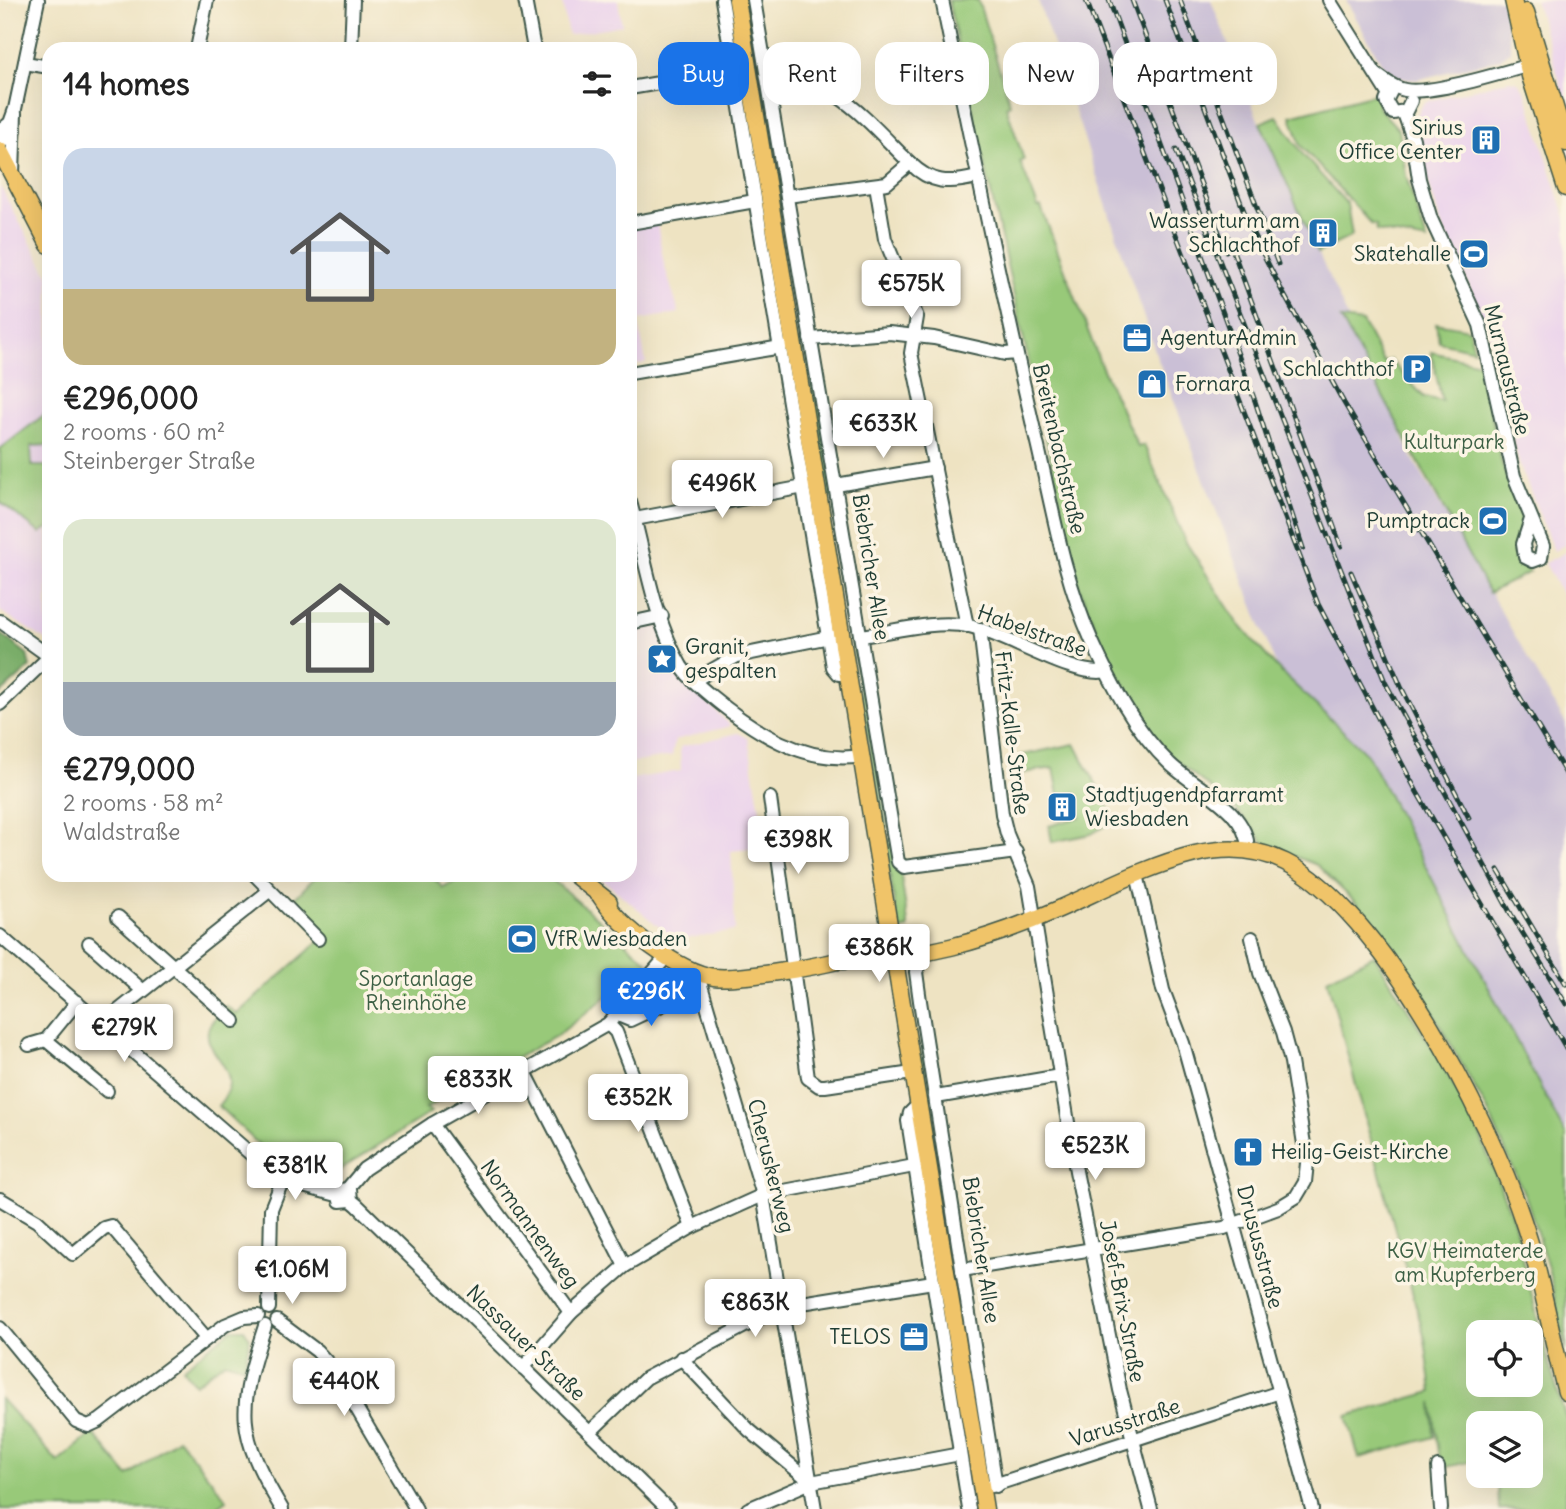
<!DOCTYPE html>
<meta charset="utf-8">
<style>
:root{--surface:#fff;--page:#f2f2f2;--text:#222;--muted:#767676;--accent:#1a73e8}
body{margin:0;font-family:Delius,sans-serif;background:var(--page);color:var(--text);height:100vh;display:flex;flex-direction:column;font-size:26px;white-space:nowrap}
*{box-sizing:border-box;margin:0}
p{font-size:23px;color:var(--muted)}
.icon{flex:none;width:38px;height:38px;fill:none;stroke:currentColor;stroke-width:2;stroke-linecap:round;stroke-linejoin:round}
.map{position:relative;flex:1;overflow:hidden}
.side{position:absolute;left:42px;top:42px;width:595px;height:840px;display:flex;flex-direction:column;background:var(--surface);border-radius:21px;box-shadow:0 7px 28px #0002}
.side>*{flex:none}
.guide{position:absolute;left:658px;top:42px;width:665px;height:63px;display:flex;gap:14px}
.fabs{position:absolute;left:1466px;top:1320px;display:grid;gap:14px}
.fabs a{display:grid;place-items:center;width:77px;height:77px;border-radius:14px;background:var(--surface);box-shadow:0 7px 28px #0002;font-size:35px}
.price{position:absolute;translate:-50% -60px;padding:0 16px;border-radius:7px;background:#fff;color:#222;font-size:23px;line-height:46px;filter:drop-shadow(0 2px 4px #0008)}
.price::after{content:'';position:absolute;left:50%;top:42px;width:21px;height:16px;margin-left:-10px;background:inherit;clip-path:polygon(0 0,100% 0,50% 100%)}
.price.on{background:var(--accent);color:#fff}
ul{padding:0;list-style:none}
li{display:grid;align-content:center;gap:14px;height:371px;padding:0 21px}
li span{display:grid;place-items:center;height:217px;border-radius:21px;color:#555}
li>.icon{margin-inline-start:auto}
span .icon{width:126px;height:126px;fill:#fffc;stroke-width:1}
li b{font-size:30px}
h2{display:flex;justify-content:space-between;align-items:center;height:84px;padding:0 21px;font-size:30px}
.tag{padding:0 24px;border-radius:21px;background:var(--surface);box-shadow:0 7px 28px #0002;font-size:24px;line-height:63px}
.tag.on{background:var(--accent);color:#fff}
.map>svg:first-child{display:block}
.built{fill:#ead1ec}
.industrial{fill:#cabfd6}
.green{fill:#98c979;stroke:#5c8356;stroke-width:2;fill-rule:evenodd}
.forest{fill:#7aad69;stroke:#4c754e;stroke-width:2}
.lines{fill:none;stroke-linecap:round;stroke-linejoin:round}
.minor-casing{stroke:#3e5649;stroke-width:16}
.major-casing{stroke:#3e5649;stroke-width:19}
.minor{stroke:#fff;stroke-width:12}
.major{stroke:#f0c469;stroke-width:16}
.rail-casing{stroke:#1f3d34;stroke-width:5}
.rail{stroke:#fcf5e5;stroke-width:2.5;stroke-dasharray:8;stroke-linecap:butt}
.labels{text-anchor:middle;stroke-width:7;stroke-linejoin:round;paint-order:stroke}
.poi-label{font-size:21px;fill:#1f3d34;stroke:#fcf5e5;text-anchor:end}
.street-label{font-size:21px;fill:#1f3d34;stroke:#fcf5e5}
.park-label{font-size:21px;fill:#3d6045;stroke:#fcf5e5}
</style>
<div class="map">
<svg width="1566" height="1509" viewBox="0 0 1566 1509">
<rect width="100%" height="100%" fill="#fcf5e5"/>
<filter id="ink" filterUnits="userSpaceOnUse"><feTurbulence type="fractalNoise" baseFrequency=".0143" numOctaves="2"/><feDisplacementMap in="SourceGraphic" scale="14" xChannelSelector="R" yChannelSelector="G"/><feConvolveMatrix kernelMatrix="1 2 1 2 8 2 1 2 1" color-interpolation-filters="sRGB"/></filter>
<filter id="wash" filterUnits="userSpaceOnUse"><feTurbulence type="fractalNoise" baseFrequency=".00686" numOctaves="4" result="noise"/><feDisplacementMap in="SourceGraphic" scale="28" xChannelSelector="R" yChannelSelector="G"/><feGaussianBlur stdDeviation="1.57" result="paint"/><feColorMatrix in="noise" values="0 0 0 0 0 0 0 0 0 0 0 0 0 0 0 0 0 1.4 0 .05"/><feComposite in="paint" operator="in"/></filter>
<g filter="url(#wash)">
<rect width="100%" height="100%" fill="#eee3c2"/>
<!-- built -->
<g class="built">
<polygon points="562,0 618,0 622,25 568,35"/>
<polygon points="1535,0 1566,0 1566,109 1559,79"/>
<polygon points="1509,80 1518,82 1525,91 1566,218 1566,544 1554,551 1519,463 1488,328 1440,221 1427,177 1416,117 1424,102"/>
<polygon points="0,186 49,276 47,641 0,611"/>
<polygon points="657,224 664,264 679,313 638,320 646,363 630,366 630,312 637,310 630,272 630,228"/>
<polygon points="1566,552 1566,602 1545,563"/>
<polygon points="660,626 682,677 731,726 675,740 672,756 630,763 630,630"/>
<polygon points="738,733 748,738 766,847 731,851 735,931 675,940 597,875 630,875 630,779 681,771 680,747"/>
</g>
<!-- industrial -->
<g class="industrial">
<polygon points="1038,0 1211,0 1264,135 1413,459 1566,724 1566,1136 1367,754 1277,668 1157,357"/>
<polygon points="1346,0 1502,0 1511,51 1499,59 1416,80 1400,78 1383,66"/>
</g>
<!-- green -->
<g class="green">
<polygon points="746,0 752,0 835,497 830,498"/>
<polygon points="948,0 978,0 1010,104 1006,106 1024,160 1020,162 1038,207 1041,207 1101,365 1138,447 1144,445 1185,541 1238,623 1277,668 1367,754 1566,1136 1566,1350 1549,1271 1527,1200 1488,1111 1402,957 1359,906 1317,865 1266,845 1234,807 1163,750 1107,656 1079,587"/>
<polygon points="1378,93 1378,107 1399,130 1406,176 1427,241 1377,231 1376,225 1371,224 1301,146 1291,116"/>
<polygon points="1277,116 1304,156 1347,204 1352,236 1318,253 1260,123"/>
<polygon points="1341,319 1362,322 1384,363 1390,360 1424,397 1442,401 1431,352 1480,363 1502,464 1522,519 1515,554 1530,572 1489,593"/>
<polygon points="1436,323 1469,329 1474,350 1439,342"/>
<polygon points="49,411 49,445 31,446 32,466 49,466 49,527 40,533 0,502 0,449"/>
<polygon points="842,536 887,826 884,835 838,557 836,537"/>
<polygon points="1075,744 1115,820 1091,834 1052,842 1049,826 1080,817 1076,793 1059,795 1054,768 1022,773 1018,756"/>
<polygon points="890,839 900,869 908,923 908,928 899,931 886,850"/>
<path d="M317,875h114l12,13 26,-13h78l102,88 -91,72 -132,73 5,4 -93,59c-18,7 -33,5 -51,0l-69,-65c33,-37 -19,-51 -9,-79 3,-7 12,-15 17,-21l11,8 87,-77 -32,-36z"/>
<path d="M1374,955l67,107 38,71 35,89 33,136 19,60v91h-67l-2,-34h34v-52h-52v37l-38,8 -9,-66 2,35 -75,21 -12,-42 85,-24 -7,-53 -98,-360zM1479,1332h52v52h-52z"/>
<polygon points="924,1058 963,1297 959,1298 954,1276 919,1059"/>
<polygon points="232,1329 244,1329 250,1338 244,1367 225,1361 195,1384 182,1368"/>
<polygon points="0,1398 58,1462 93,1433 128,1476 178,1438 227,1500 214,1509 0,1509"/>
</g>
<!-- forest -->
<polygon class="forest" points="0,633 27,654 30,667 0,694"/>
</g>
<g filter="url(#ink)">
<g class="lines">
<!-- minor casing -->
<g class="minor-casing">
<g id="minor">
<polyline points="525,0 534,49"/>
<polyline points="722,0 833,667 839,674 849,674"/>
<polyline points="754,0 898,862 904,867 1016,852"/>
<path d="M942,0c29,144 59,287 92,430 17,69 28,144 57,209 20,44 44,92 79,125 26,25 79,46 78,87"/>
<polyline points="1329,0 1388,94"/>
<polyline points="197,49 207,0"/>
<polyline points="351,49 353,0"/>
<polyline points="25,63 49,67"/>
<path d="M1377,75c9,6 17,13 28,15 26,5 100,-18 128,-26"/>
<path d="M767,77c62,-7 103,47 143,86"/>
<polyline points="630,88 734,70"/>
<polyline points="1391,91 1386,101 1393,113 1406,111 1411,101"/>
<polyline points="1404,113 1413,139 1419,179 1431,219 1480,325 1514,476 1543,546 1541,558 1533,561 1525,557 1523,544 1531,519"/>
<polyline points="0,131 10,123 15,109 38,0"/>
<polyline points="0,143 11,137 15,130"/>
<polyline points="13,174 15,113"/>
<polyline points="876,185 885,239 917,317 911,353 967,626"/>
<path d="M787,196l100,-13 23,-20c21,21 39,21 67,14"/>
<polyline points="630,223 755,201"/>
<polyline points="810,339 889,333 934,338 1005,354 1016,353"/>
<polyline points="630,373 781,347"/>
<polyline points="836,485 935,468"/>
<path d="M630,502c15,53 23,116 51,164 8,12 19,21 30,30 42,35 94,69 150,60"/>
<polyline points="635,519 804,487"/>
<polyline points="0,621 49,656"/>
<polyline points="630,623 662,616"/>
<polyline points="980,629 1002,814 1007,834 1029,886 1076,1171 1120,1390 1151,1509"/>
<path d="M861,636c35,-5 73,-16 108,-10 37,8 106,53 138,45"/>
<polyline points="693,681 737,656 829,637"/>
<polyline points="0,704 49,657"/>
<polyline points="770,798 808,1078 819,1086 825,1086 912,1073"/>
<polyline points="1137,874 1163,990 1183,1043 1312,1509"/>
<polyline points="255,875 318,939"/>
<polyline points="118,917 234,1021"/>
<polyline points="0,936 268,1169 291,1183 337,1195"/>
<polyline points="89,943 141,989"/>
<polyline points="924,954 916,972 920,1001 996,1486"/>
<polyline points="697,972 763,1195 815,1509"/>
<polyline points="618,1015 630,1020 683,995"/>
<polyline points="103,1023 269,891"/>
<polyline points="608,1024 616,1032 692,1227"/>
<polyline points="46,1040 107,1091"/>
<polyline points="29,1045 46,1040 77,1002"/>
<polyline points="525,1072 625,1266"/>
<polyline points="936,1097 1060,1076"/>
<polyline points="919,1104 910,1113 908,1121 969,1509"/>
<polyline points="432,1124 571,1313"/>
<polyline points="348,1188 364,1169 432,1124 608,1024 668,955"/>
<polyline points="0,1199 37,1221 73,1254 104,1228 111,1226 206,1338"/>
<polyline points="351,1200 350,1189 339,1190 340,1201 351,1200 357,1205 668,1509"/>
<polyline points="962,1270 1224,1228 1278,1208 1296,1197 1305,1182 1307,1163 1291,1062 1283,1032 1260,973 1252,938"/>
<polyline points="269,1308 271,1209 283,1179"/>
<polyline points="277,1321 317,1351 334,1370 416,1509"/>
<path d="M265,1326c-28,85 -29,106 17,183"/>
<polyline points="0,1328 76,1421 88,1426 99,1421 225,1325 244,1317 258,1316"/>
<polyline points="681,1358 749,1430 811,1482"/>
<polyline points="523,1368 571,1313 625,1266 692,1227 763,1195 914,1166"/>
<polyline points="591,1431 646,1378 783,1306 933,1282"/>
<polyline points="1438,1467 1441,1509"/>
<polyline points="991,1486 1280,1392"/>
<polyline points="748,1509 811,1482 960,1454"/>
</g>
</g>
<!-- major casing -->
<g class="major-casing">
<g id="major">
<polyline points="737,0 985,1509"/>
<polyline points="1513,0 1530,76 1566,188"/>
<polyline points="1526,12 1566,143"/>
<polyline points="0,151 49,245"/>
<polyline points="575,875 609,902"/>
<path d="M601,897c19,30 78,75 113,80 25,3 108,-11 134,-19"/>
<path d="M839,961c78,0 150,-21 220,-52 45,-20 88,-43 136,-55 30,-7 62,-6 90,8 96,47 204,257 237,356 20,57 28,116 44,174"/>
</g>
</g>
<!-- minor -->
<use href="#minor" class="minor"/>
<!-- major -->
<use href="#major" class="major"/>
<!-- rail casing -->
<g class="rail-casing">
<g id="rail">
<polyline points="1086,0 1318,604 1417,792 1566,1048"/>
<polyline points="1109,0 1255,401 1303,548"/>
<polyline points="1132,0 1226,251"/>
<polyline points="1165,0 1251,230 1282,291 1344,403 1566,774"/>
<polyline points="1180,0 1278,264"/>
<polyline points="1176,150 1385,682 1511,914 1566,1004"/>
<polyline points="1228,237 1341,546"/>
<polyline points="1351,572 1402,689 1469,818"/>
<polyline points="1498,870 1566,984"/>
</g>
</g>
<!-- rail -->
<use href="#rail" class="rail"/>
</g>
</g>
<!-- icons -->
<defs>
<g id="building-square" transform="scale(1.575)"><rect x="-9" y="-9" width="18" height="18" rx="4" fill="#1f6fb2" stroke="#fcf5e5"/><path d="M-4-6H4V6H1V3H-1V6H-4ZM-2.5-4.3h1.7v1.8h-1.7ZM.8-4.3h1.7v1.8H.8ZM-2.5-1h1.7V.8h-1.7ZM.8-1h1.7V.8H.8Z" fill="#fff"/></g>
<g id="stadium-square" transform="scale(1.575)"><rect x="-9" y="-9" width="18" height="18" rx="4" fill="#1f6fb2" stroke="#fcf5e5"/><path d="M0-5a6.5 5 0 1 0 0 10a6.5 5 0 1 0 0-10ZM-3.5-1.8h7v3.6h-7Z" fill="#fff"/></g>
<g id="office-square" transform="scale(1.575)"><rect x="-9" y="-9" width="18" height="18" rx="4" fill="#1f6fb2" stroke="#fcf5e5"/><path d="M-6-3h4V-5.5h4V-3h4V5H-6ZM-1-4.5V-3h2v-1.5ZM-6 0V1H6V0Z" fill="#fff"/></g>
<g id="parking-square" transform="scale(1.575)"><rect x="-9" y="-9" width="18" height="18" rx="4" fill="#1f6fb2" stroke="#fcf5e5"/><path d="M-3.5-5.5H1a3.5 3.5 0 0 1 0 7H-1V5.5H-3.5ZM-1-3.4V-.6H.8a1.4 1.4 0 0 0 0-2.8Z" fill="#fff"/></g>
<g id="shop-square" transform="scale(1.575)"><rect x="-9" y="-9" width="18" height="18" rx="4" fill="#1f6fb2" stroke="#fcf5e5"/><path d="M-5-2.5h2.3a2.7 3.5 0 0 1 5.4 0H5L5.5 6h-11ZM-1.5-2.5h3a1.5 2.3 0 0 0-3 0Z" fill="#fff"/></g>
<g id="sight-square" transform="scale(1.575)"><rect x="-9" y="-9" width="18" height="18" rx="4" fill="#1f6fb2" stroke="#fcf5e5"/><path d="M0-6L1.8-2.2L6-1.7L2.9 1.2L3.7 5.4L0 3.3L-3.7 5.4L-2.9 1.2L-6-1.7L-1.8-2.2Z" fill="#fff"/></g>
<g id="church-square" transform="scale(1.575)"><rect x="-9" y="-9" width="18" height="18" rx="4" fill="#1f6fb2" stroke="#fcf5e5"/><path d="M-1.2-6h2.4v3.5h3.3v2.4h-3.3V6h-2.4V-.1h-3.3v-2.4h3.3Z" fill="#fff"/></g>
</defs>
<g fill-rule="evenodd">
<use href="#building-square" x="1486" y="140"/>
<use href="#building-square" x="1323" y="233"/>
<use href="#stadium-square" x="1474" y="254"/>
<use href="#office-square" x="1137" y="338"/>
<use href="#parking-square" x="1417" y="369"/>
<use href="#shop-square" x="1152" y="384"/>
<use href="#stadium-square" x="1493" y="521"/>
<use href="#sight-square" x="662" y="659"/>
<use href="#building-square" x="1062" y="807"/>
<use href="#stadium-square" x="522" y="939"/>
<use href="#church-square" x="1248" y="1152"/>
<use href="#office-square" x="914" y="1337"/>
</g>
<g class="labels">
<!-- poi labels -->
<g class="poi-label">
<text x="1463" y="135">Sirius<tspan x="1463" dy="24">Office Center</tspan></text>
<text x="1300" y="228">Wasserturm am<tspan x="1300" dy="24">Schlachthof</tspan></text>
<text x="1451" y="261">Skatehalle</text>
<text x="1160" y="345" text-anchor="start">AgenturAdmin</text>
<text x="1394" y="376">Schlachthof</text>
<text x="1175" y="391" text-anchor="start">Fornara</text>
<text x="1470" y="528">Pumptrack</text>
<text x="685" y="654" text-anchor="start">Granit,<tspan x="685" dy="24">gespalten</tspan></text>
<text x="1085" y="802" text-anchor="start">Stadtjugendpfarramt<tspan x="1085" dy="24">Wiesbaden</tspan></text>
<text x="545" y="946" text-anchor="start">VfR Wiesbaden</text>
<text x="1271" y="1159" text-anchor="start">Heilig-Geist-Kirche</text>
<text x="891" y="1344">TELOS</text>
</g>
<!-- street labels -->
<g class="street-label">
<text transform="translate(1507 370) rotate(76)" y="7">Murnaustraße</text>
<text transform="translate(1059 449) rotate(77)" y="7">Breitenbachstraße</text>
<text transform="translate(871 567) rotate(81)" y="7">Biebricher Allee</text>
<text transform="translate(1032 631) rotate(20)" y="7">Habelstraße</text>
<text transform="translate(1012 733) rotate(83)" y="7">Fritz-Kalle-Straße</text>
<text transform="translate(771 1166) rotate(76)" y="7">Cheruskerweg</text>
<text transform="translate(530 1224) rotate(54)" y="7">Normannenweg</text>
<text transform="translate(1260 1247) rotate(75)" y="7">Drususstraße</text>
<text transform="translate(981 1250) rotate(81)" y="7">Biebricher Allee</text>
<text transform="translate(1122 1301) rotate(79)" y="7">Josef-Brix-Straße</text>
<text transform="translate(526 1343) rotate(44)" y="7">Nassauer Straße</text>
<text transform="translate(1125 1423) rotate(-18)" y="7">Varusstraße</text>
</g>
<!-- park labels -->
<g class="park-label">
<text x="1454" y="449">Kulturpark</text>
<text x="416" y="986">Sportanlage<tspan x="416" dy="24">Rheinhöhe</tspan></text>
<text x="1465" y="1258">KGV Heimaterde<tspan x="1465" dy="24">am Kupferberg</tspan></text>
</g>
</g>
</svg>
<div class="fabs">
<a><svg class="icon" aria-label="locate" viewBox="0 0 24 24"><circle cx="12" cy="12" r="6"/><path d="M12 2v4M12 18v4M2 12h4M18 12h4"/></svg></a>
<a><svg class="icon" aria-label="layers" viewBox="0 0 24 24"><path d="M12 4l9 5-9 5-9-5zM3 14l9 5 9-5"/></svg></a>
</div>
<b class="price" style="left:911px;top:320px">€575K</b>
<b class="price" style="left:883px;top:460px">€633K</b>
<b class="price" style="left:722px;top:520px">€496K</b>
<b class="price" style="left:798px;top:876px">€398K</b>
<b class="price" style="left:879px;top:984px">€386K</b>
<b class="price on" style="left:651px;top:1028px">€296K</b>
<b class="price" style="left:124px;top:1064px">€279K</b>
<b class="price" style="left:478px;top:1116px">€833K</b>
<b class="price" style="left:638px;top:1134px">€352K</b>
<b class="price" style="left:1095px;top:1182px">€523K</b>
<b class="price" style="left:295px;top:1202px">€381K</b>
<b class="price" style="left:292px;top:1306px">€1.06M</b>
<b class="price" style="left:755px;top:1339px">€863K</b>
<b class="price" style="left:344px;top:1418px">€440K</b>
<div class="guide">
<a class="tag on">Buy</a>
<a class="tag">Rent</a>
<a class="tag">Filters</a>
<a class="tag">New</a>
<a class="tag">Apartment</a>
</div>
<section class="side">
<h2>14 homes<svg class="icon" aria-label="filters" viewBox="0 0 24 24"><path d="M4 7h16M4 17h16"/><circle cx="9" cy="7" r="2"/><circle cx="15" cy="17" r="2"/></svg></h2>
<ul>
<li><span style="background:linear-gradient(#c9d6e8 65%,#c2b280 0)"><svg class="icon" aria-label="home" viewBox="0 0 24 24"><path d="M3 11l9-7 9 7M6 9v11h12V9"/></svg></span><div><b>€296,000</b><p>2 rooms · 60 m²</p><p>Steinberger Straße</p></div></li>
<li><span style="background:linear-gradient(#dfe7d0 75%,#9aa5b1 0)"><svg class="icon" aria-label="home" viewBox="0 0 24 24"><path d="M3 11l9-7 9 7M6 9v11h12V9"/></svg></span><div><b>€279,000</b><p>2 rooms · 58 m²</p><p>Waldstraße</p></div></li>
</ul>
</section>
</div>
